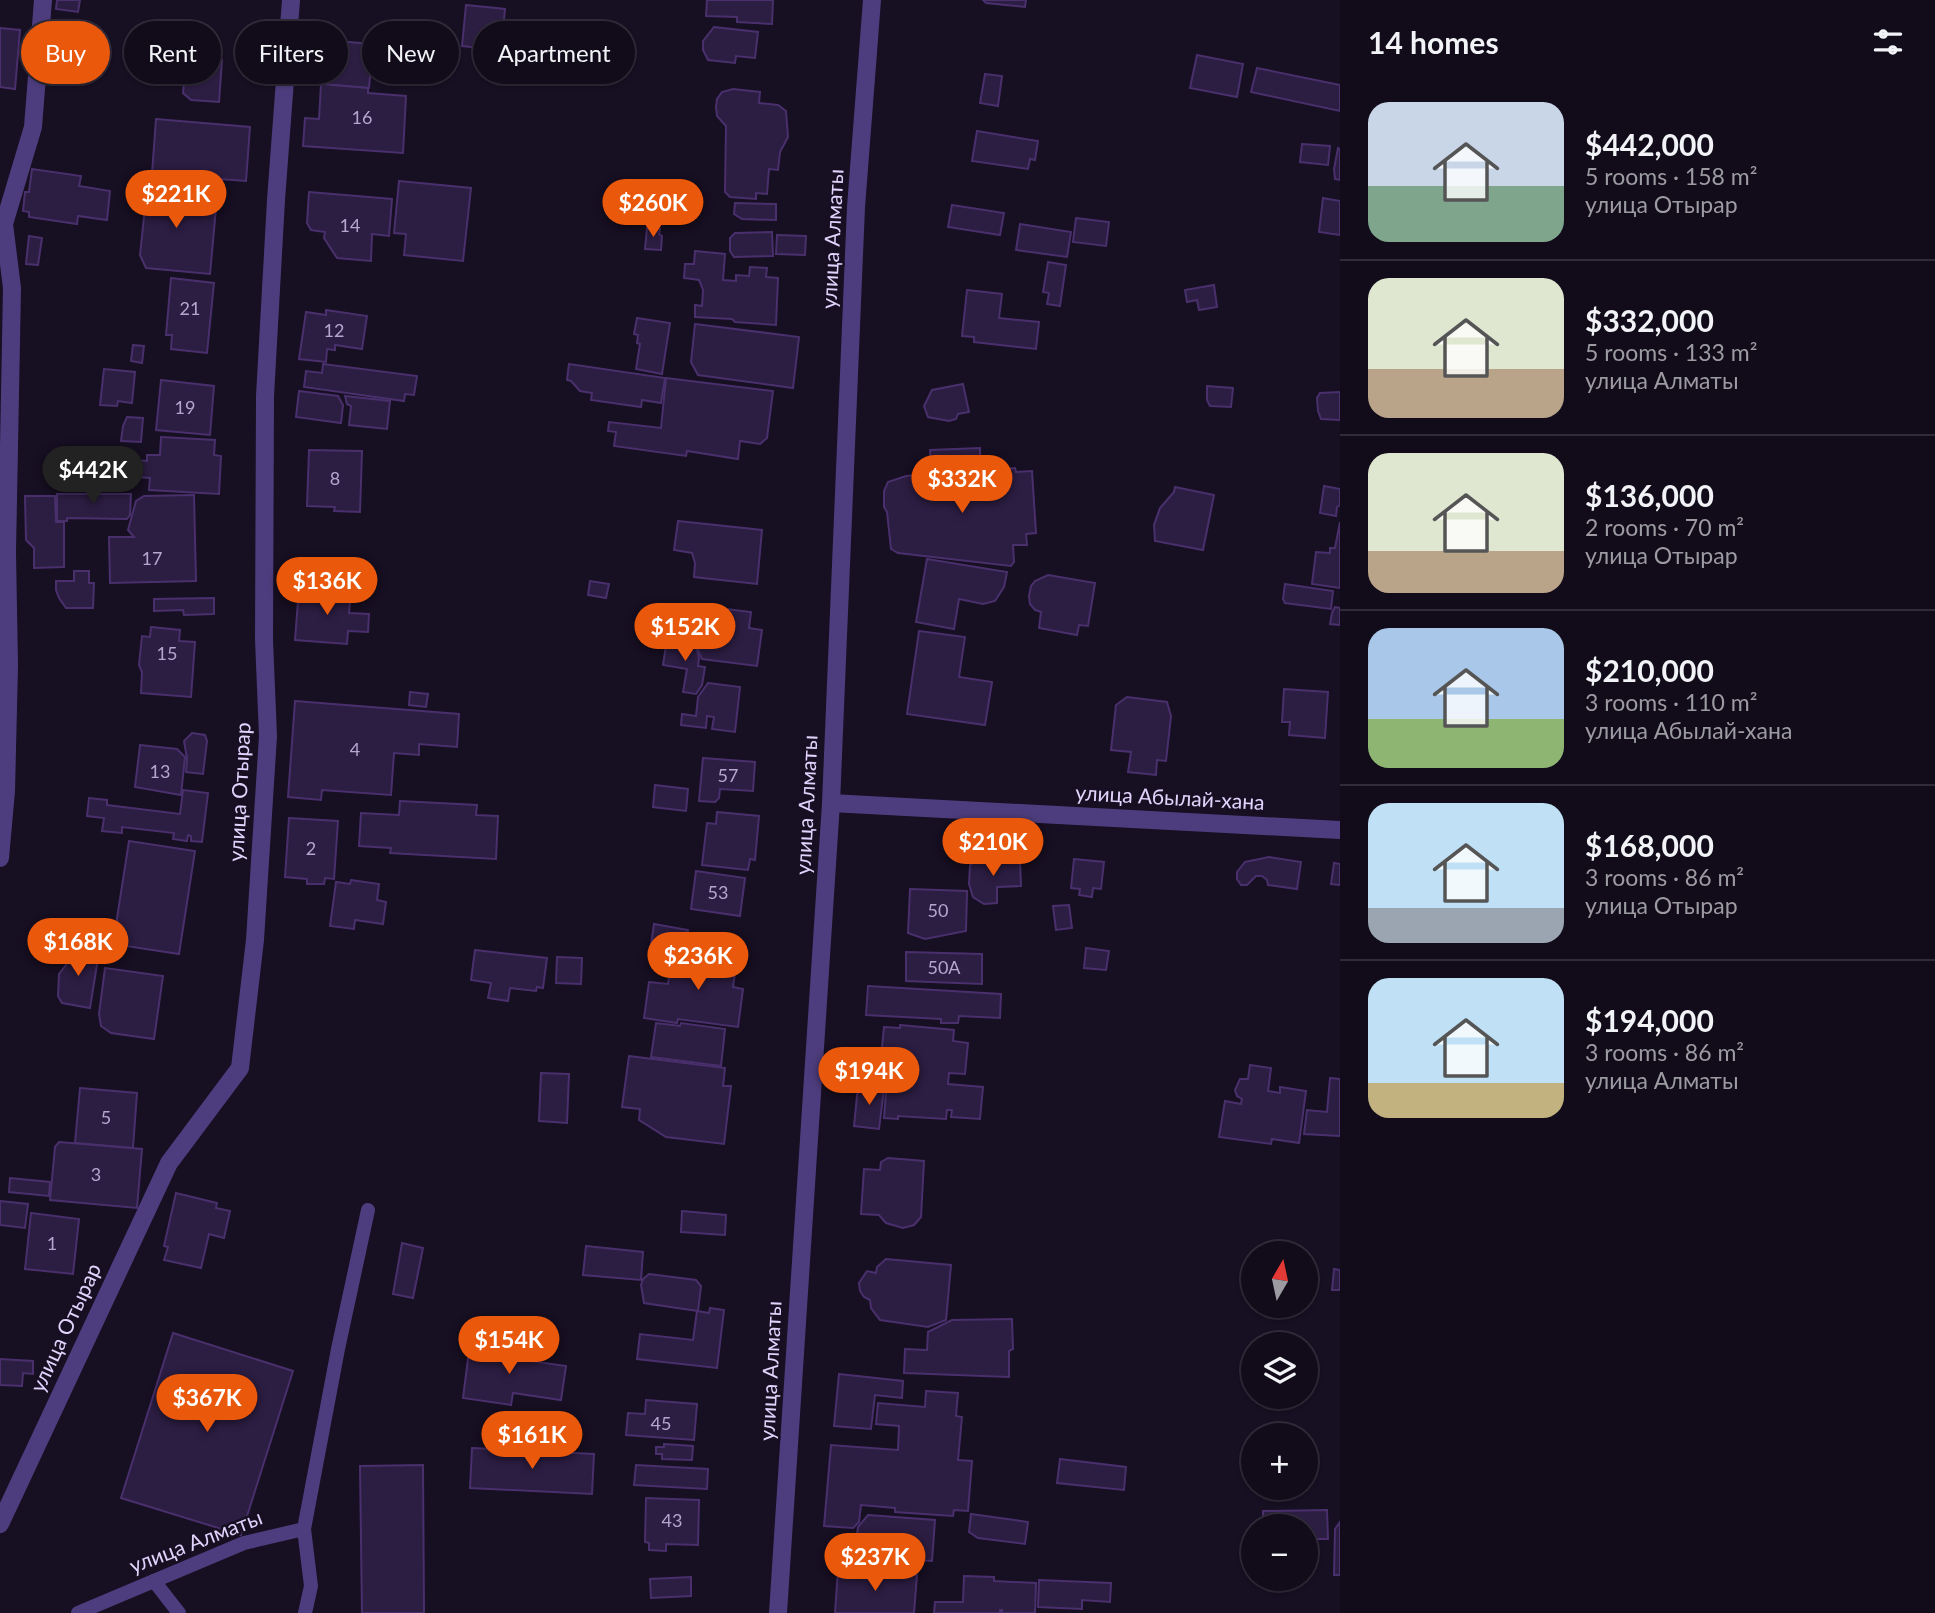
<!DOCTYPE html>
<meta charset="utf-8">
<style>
:root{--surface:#110b1a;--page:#1a1423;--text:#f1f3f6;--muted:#9c9ba2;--line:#302b39;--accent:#ea580c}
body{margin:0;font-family:Lato,sans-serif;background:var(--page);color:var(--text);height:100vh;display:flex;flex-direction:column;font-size:26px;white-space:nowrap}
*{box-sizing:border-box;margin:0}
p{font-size:23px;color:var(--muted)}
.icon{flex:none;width:38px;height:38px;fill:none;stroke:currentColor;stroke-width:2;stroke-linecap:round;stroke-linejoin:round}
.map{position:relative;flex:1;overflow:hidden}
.drawer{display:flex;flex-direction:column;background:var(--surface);width:595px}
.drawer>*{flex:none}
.top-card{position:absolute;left:21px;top:21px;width:665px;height:63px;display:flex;gap:14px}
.needle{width:46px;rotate:9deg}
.tools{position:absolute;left:1241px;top:1241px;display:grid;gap:14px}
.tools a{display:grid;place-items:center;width:77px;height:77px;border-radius:50%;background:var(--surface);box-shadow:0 2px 5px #0004,0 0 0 2px var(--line);font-size:35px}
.price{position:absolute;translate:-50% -60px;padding:0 16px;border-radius:24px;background:var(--accent);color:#fff;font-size:23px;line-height:46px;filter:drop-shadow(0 2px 4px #0008)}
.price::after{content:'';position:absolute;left:50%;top:42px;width:21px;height:16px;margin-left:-10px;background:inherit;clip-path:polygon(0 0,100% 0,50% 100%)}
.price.selected{background:#222;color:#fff}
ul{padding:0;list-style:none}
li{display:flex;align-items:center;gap:21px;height:175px;padding:0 28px}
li+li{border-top:2px solid var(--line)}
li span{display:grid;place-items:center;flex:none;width:196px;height:140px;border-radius:21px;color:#555}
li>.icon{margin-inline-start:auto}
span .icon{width:84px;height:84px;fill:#fffc;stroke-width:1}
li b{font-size:30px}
h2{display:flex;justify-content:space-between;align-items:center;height:84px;padding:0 28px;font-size:30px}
.tag{padding:0 24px;border-radius:32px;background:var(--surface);box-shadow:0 2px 5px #0004,0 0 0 2px var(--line);font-size:24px;line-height:63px}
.tag.selected{background:var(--accent);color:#fff}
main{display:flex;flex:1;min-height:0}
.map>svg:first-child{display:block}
.building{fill:#2c1d42;stroke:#49306c;stroke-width:2}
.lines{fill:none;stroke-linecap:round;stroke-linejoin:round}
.service{stroke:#4e3d7e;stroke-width:14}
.minor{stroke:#4e3d7e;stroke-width:18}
.labels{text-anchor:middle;stroke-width:5;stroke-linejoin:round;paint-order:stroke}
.number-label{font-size:18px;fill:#b4a6ce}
.street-label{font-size:21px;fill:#e1d3fc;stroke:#170f22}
</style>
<main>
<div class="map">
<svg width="1340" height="1613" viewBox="0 0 1340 1613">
<rect width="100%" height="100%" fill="#170f22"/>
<!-- building -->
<g class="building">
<polygon points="57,0 80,0 78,12 56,9"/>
<polygon points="707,0 773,0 772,24 737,22 737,17 706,16"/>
<polygon points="983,0 1026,0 1025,7 986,3"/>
<polygon points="466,5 505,9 501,50 462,46"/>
<polygon points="714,27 758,32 755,58 736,56 735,63 708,60 703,50 703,41"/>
<polygon points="0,28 20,30 15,89 0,87"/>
<polygon points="378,34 436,41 433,66 416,64 414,76 393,73 394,61 374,58"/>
<polygon points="323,40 373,44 369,88 319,84"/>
<polygon points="1197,55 1243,64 1237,97 1190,88"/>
<polygon points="186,58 222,60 219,102 191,100 183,93"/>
<polygon points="1257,68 1340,85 1340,111 1251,92"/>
<polygon points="985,74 1002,76 998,106 980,103"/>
<polygon points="321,84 368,88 368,93 406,96 403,153 303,146 305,118 319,119"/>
<polygon points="733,89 760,92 759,103 778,105 786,111 788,137 780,152 778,170 769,169 767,194 756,193 756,199 730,197 725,192 726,126 717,116 716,107 717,99 722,92"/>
<polygon points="156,119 250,127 246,181 152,174"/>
<polygon points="977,131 1038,141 1035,160 1030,159 1028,169 972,161"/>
<polygon points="1302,144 1330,146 1328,165 1300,162"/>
<polygon points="1338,148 1340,149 1340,180 1335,179 1334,169"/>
<polygon points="32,169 81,176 79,186 110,191 107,220 78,216 77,224 29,217 29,212 23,211 25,192 29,192"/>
<polygon points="148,179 189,184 187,205 216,208 210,274 146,268 140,255"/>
<polygon points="399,181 471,188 463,261 404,255 406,234 394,233"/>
<polygon points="309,192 392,199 389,236 372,234 371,261 337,258 324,238 325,232 311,230 307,223"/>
<polygon points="1323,198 1340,201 1340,235 1319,232"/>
<polygon points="735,203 776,204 776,220 742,219 734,214"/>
<polygon points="952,205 1004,213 1000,235 948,227"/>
<polygon points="1076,218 1109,222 1106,246 1073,242"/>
<polygon points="1020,224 1071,232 1067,257 1016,250"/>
<polygon points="647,228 660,229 659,234 662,236 661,250 645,249"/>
<polygon points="772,232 773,256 734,257 730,251 730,238 735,233"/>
<polygon points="777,235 806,236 805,255 776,254"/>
<polygon points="29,236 42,238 38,265 26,264"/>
<polygon points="695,251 725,254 723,280 736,281 736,275 749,276 750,267 767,268 766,277 778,278 776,325 735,322 732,319 695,317 695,305 702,306 703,290 699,280 684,278 685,264 694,264"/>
<polygon points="1048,262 1066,265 1060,306 1047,304 1049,293 1043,292"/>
<polygon points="171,278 214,283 207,353 171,349 172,335 166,335"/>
<polygon points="1214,285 1217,307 1199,310 1197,300 1187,302 1185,290"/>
<polygon points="967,290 1002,294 999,318 1039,322 1036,349 974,342 974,337 962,336"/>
<polygon points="326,310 367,316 362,349 335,345 335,350 327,349 326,362 299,359 306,312 326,315"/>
<polygon points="637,318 670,323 662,374 636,369 640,344 637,343 638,335 634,334"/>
<polygon points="695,324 799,337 793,388 698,375 691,362"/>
<polygon points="133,345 144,346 142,363 131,361"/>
<polygon points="323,364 417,376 414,395 405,394 404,401 304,387 306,371 322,373"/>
<polygon points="569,364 665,378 661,403 642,400 641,407 591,400 592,393 580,391 571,381 567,380"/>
<polygon points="104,369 135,372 132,403 118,401 117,406 100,405"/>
<polygon points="666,378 773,391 767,438 760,444 740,441 738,459 687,451 686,456 614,446 616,432 608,431 609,422 661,428"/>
<polygon points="161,380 214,386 210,435 156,430"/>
<polygon points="963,384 969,412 958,414 956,419 949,421 928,417 924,406 932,390"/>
<polygon points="1207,386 1233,388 1231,407 1210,406 1207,400"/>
<polygon points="299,391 338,396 343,405 341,423 296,417"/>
<polygon points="1340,392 1340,420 1321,419 1318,411 1317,398 1320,393"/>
<polygon points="345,396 390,401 387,429 349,425 351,406 347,404"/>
<polygon points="127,417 143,418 141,442 121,441 123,426"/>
<polygon points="161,437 215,440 214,455 221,456 219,494 149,490 150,478 136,477 137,460 147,461 147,455 160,455"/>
<polygon points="980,448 980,465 962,465 962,469 931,471 930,450"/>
<polygon points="309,450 362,451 360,512 334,511 335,507 307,506"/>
<polygon points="1015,468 1016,472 1032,471 1036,533 1026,534 1027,545 1013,545 1014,562 1011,566 898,553 891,549 887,512 884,507 884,491 888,482 906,476"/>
<polygon points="1324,486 1340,489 1340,505 1337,507 1336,516 1320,513"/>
<polygon points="1175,487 1214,495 1203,550 1155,541 1154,525 1160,508 1174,492"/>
<polygon points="57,494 131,494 130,515 127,519 67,518 67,521 57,521"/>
<polygon points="194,495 196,581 110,583 109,537 134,537 128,530 136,501 144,496"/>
<polygon points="25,496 55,496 56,522 64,522 64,567 34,568 34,548 26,540"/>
<polygon points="678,521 762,530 757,584 694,577 695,563 692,553 674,550"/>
<polygon points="1340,522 1340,588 1312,584 1316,552 1330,553 1330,548 1335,548"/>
<polygon points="927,559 1007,572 1004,587 995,601 983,604 959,599 954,629 916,622"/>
<polygon points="293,563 338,563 338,585 297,586 294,580"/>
<polygon points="74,571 89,571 89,583 94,583 93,608 66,608 59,598 56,590 56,581 74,581"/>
<polygon points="1048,575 1095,583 1088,626 1079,625 1077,635 1039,628 1041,612 1035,610 1030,604 1029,596 1031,586 1035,581"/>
<polygon points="590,581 609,584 606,598 588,595"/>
<polygon points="1285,584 1333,591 1331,609 1285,603 1283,599"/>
<polygon points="299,588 351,592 349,613 369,614 368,632 348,631 347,644 295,640"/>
<polygon points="214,598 214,614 184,615 183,610 154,611 154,599"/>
<polygon points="702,606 751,612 749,628 762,630 757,666 702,659 697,647"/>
<polygon points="1335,607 1340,608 1340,625 1330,624 1332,613"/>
<polygon points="151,627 180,630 179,641 195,642 191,697 141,693 142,672 139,665 142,636 150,637"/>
<polygon points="919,631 965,637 959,677 992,682 985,725 907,714"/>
<polygon points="667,639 695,643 699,658 698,666 705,667 702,685 696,694 683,692 687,669 663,665"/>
<polygon points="708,683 740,687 735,732 712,729 714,717 707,716 706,728 681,725 682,714 696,716 698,697"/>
<polygon points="1284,689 1328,692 1325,738 1289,735 1290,722 1282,722"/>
<polygon points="410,692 428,694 426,707 409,705"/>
<polygon points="1127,697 1167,702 1171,716 1166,761 1157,760 1156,775 1128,772 1131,752 1111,750 1116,705"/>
<polygon points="295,701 459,714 457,747 419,744 419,755 394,753 391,795 322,790 321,800 288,797"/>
<polygon points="192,733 205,735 207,741 203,774 186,772 187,758 184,741"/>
<polygon points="140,745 177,749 185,757 181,795 135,787"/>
<polygon points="703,758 755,762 753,791 720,789 719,798 715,802 699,801"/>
<polygon points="655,785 688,789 686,811 653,807"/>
<polygon points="183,790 208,793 202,842 191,841 191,836 188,835 187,841 173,839 174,833 122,827 122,833 102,831 104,818 87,816 89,798 107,800 107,805 180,814"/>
<polygon points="400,801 477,805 476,815 498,816 496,859 390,853 391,848 359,846 361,813 399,815"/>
<polygon points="717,812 759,816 755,860 750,859 748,870 702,865 707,823 716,824"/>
<polygon points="289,818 338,821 334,879 325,878 324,884 307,884 307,879 285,877"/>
<polygon points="129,841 195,851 179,954 113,944"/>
<polygon points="1269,857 1301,862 1297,889 1268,885 1267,880 1262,876 1256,876 1247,885 1241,885 1237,879 1237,872 1245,862"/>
<polygon points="1074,859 1104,862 1101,889 1093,888 1092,897 1079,895 1080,889 1071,888"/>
<polygon points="1020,860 1021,886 997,887 997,903 984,904 973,897 969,884 970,865 977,861"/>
<polygon points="1334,863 1340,864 1340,885 1331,884"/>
<polygon points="696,871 745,878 740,916 691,909"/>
<polygon points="351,880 379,884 377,900 386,902 383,924 355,920 354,929 330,926 336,882 350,884"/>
<polygon points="910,889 967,891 966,931 925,939 908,933"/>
<polygon points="1069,905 1072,928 1056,930 1053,906"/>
<polygon points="654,924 688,930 685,950 651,945"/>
<polygon points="69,948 99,952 90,1008 62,1003 58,996 59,974 66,965"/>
<polygon points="1086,948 1109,951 1106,970 1084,968"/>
<polygon points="475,950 547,958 543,988 537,987 536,991 510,988 508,1001 488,998 491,983 471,980"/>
<polygon points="688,952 737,958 733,987 743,989 738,1027 678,1019 677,1023 644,1018 649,982 668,984 671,963 685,966"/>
<polygon points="906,952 982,954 982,984 906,981"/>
<polygon points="557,957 582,958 581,984 556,983"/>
<polygon points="105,968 163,976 154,1039 111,1033 101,1026 99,1014"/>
<polygon points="868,986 1001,994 1000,1018 959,1016 958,1023 941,1023 941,1019 866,1015"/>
<polygon points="656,1023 680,1026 681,1023 725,1029 721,1066 651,1057"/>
<polygon points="900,1025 954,1030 953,1041 968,1043 965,1074 949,1073 948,1084 983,1087 980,1119 951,1117 952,1110 947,1110 946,1119 898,1116 898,1119 884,1118 887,1078 896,1079 898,1058 881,1057 884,1027 900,1028"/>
<polygon points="629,1056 725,1068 723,1086 731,1086 724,1144 666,1137 639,1120 640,1109 622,1107"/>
<polygon points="1250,1065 1271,1068 1268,1091 1280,1093 1280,1087 1306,1091 1299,1143 1272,1139 1271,1144 1219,1137 1225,1101 1241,1104 1242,1099 1237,1096 1235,1090 1240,1079 1248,1079"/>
<polygon points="541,1073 569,1074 567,1123 539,1121"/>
<polygon points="1330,1078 1340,1079 1340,1136 1304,1134 1307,1110 1327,1112"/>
<polygon points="858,1086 884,1089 879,1129 854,1126"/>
<polygon points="80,1088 137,1093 133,1148 75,1143"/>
<polygon points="59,1142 142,1149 137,1208 50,1200 55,1147"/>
<polygon points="888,1158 924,1161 921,1217 914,1225 903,1228 886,1223 879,1215 861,1214 864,1169 880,1170 881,1162"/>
<polygon points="10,1178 50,1182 49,1196 9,1192"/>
<polygon points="176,1193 217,1203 216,1208 230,1211 224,1238 209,1234 201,1268 164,1260 168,1247 164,1246"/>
<polygon points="0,1201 28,1204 25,1228 0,1225"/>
<polygon points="682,1211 726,1215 725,1235 681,1232"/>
<polygon points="31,1213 79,1219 73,1274 25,1269"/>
<polygon points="402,1243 423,1248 413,1298 393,1294"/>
<polygon points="586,1246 643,1252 641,1280 583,1275"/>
<polygon points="886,1259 951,1265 946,1320 928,1327 880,1320 871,1308 870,1300 864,1297 860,1291 859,1283 867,1271 876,1273 877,1267"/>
<polygon points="1334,1269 1340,1270 1340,1290 1332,1290"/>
<polygon points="649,1274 696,1280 701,1286 698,1311 644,1303 641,1285 643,1279"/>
<polygon points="710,1308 724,1310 717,1368 637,1359 640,1334 693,1340 697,1311 709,1313"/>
<polygon points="1012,1319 1013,1349 1009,1351 1009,1377 904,1373 905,1349 927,1350 928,1332 952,1320"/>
<polygon points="173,1333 293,1371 241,1535 121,1498"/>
<polygon points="470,1343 518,1350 517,1359 566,1366 561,1400 513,1393 511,1405 463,1398"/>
<polygon points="0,1359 33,1361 33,1374 23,1373 22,1386 0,1385"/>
<polygon points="839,1374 903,1381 902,1398 875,1395 871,1429 834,1426"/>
<polygon points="926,1391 958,1393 956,1416 962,1417 958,1460 972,1461 968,1511 954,1510 953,1516 895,1512 895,1508 861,1505 859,1522 853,1528 824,1526 831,1445 898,1450 899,1426 876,1424 878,1403 925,1407"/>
<polygon points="646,1400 697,1404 694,1440 626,1435 628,1413 645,1414"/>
<polygon points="664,1444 693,1446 692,1460 662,1459 662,1454 656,1454 656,1447 664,1447"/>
<polygon points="472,1448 594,1454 592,1494 470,1488"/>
<polygon points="1060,1459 1126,1467 1124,1490 1057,1483"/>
<polygon points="423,1465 424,1613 362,1613 360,1466"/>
<polygon points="636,1465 708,1469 707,1489 634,1485"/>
<polygon points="646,1498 699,1500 698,1545 666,1544 666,1551 649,1550 649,1543 645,1542"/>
<polygon points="1327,1510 1328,1539 1306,1539 1306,1526 1263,1526 1263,1511"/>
<polygon points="971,1514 1028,1522 1025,1544 978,1538 969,1532"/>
<polygon points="868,1515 935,1520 932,1561 865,1556 856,1542 858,1527"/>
<polygon points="1340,1522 1340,1575 1334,1575 1335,1529"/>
<polygon points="838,1570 917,1575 914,1613 835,1613"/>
<polygon points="964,1576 994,1577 994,1581 1036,1583 1035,1613 1002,1613 1002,1610 1000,1610 1000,1613 934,1613 935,1602 963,1602"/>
<polygon points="691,1577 691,1596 651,1598 650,1579"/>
<polygon points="1039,1580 1111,1583 1110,1602 1082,1600 1082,1609 1038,1607"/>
</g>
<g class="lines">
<!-- service -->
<g class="service">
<polyline points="304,1529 311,1586 305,1613"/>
<polyline points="154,1581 179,1613"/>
<polyline points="78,1613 244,1543 304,1529 338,1349 368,1210"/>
</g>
<!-- minor -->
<g class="minor">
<polyline points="831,803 1340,830"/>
<polyline points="0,858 6,791 9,666 7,552 12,288 4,224 33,127 43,0"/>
<polyline points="0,1524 169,1163 240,1068 255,940 268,736 264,640 265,396 276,200 291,0"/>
<polyline points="778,1613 831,803 856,207 872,0"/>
</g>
</g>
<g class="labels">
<!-- number labels -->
<g class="number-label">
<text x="362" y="124">16</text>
<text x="350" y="232">14</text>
<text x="190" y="315">21</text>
<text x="334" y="337">12</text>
<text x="185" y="414">19</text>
<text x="335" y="485">8</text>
<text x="152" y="565">17</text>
<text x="167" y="660">15</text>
<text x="355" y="756">4</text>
<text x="160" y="778">13</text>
<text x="728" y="782">57</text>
<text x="311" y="855">2</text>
<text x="718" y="899">53</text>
<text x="938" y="917">50</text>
<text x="944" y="974">50А</text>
<text x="106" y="1124">5</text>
<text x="96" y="1181">3</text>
<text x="52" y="1250">1</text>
<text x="661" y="1430">45</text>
<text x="672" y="1527">43</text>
</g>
<!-- street labels -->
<g class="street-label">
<text transform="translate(833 239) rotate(-87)" y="7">улица Алматы</text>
<text transform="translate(240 792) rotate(-87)" y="7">улица Отырар</text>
<text transform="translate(1170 798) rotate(3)" y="7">улица Абылай-хана</text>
<text transform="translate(807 805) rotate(-87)" y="7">улица Алматы</text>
<text transform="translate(66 1328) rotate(-65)" y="7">улица Отырар</text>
<text transform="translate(771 1371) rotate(-87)" y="7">улица Алматы</text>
<text transform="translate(196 1542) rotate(-21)" y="7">улица Алматы</text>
</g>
</g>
</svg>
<div class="tools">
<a><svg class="needle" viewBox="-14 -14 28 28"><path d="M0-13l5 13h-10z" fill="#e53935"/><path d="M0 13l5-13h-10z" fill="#9c9ba2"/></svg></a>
<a><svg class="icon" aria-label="layers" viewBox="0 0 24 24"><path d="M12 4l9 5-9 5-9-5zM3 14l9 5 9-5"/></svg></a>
<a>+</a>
<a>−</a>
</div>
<b class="price" style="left:176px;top:230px">$221K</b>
<b class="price" style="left:653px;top:239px">$260K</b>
<b class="price selected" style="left:93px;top:506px">$442K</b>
<b class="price" style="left:962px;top:515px">$332K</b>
<b class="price" style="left:327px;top:617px">$136K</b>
<b class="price" style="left:685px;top:663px">$152K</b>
<b class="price" style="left:993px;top:878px">$210K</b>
<b class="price" style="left:78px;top:978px">$168K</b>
<b class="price" style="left:698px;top:992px">$236K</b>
<b class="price" style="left:869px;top:1107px">$194K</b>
<b class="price" style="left:509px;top:1376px">$154K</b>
<b class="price" style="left:207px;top:1434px">$367K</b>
<b class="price" style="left:532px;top:1471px">$161K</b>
<b class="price" style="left:875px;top:1593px">$237K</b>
<div class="top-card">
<a class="tag selected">Buy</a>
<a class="tag">Rent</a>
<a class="tag">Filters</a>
<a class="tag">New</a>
<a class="tag">Apartment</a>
</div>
</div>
<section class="drawer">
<h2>14 homes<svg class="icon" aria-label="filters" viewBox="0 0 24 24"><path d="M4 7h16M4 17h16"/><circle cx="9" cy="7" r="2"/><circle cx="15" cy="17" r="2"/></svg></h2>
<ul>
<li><span style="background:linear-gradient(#c9d6e8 60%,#7fa58c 0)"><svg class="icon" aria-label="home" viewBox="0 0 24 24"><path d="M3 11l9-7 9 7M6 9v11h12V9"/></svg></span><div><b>$442,000</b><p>5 rooms · 158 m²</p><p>улица Отырар</p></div></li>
<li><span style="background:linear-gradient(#dfe7d0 65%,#b9a48a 0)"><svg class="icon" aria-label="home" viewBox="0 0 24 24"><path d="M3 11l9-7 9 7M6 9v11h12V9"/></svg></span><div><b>$332,000</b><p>5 rooms · 133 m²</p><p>улица Алматы</p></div></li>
<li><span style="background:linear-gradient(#dfe7d0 70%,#b9a48a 0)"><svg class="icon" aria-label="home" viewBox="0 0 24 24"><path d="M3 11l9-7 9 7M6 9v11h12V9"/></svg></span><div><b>$136,000</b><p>2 rooms · 70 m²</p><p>улица Отырар</p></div></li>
<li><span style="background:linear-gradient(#a9c7e8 65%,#8fb573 0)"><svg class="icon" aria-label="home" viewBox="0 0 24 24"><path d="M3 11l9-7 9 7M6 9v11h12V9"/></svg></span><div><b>$210,000</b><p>3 rooms · 110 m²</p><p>улица Абылай-хана</p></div></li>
<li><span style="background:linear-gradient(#bfe0f5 75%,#9aa5b1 0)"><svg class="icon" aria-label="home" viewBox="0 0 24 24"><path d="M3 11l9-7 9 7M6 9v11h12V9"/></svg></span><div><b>$168,000</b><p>3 rooms · 86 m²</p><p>улица Отырар</p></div></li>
<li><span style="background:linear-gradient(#bfe0f5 75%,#c2b280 0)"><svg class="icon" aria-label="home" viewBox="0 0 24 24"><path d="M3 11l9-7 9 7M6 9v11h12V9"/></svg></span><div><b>$194,000</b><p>3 rooms · 86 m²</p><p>улица Алматы</p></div></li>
</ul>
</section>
</main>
